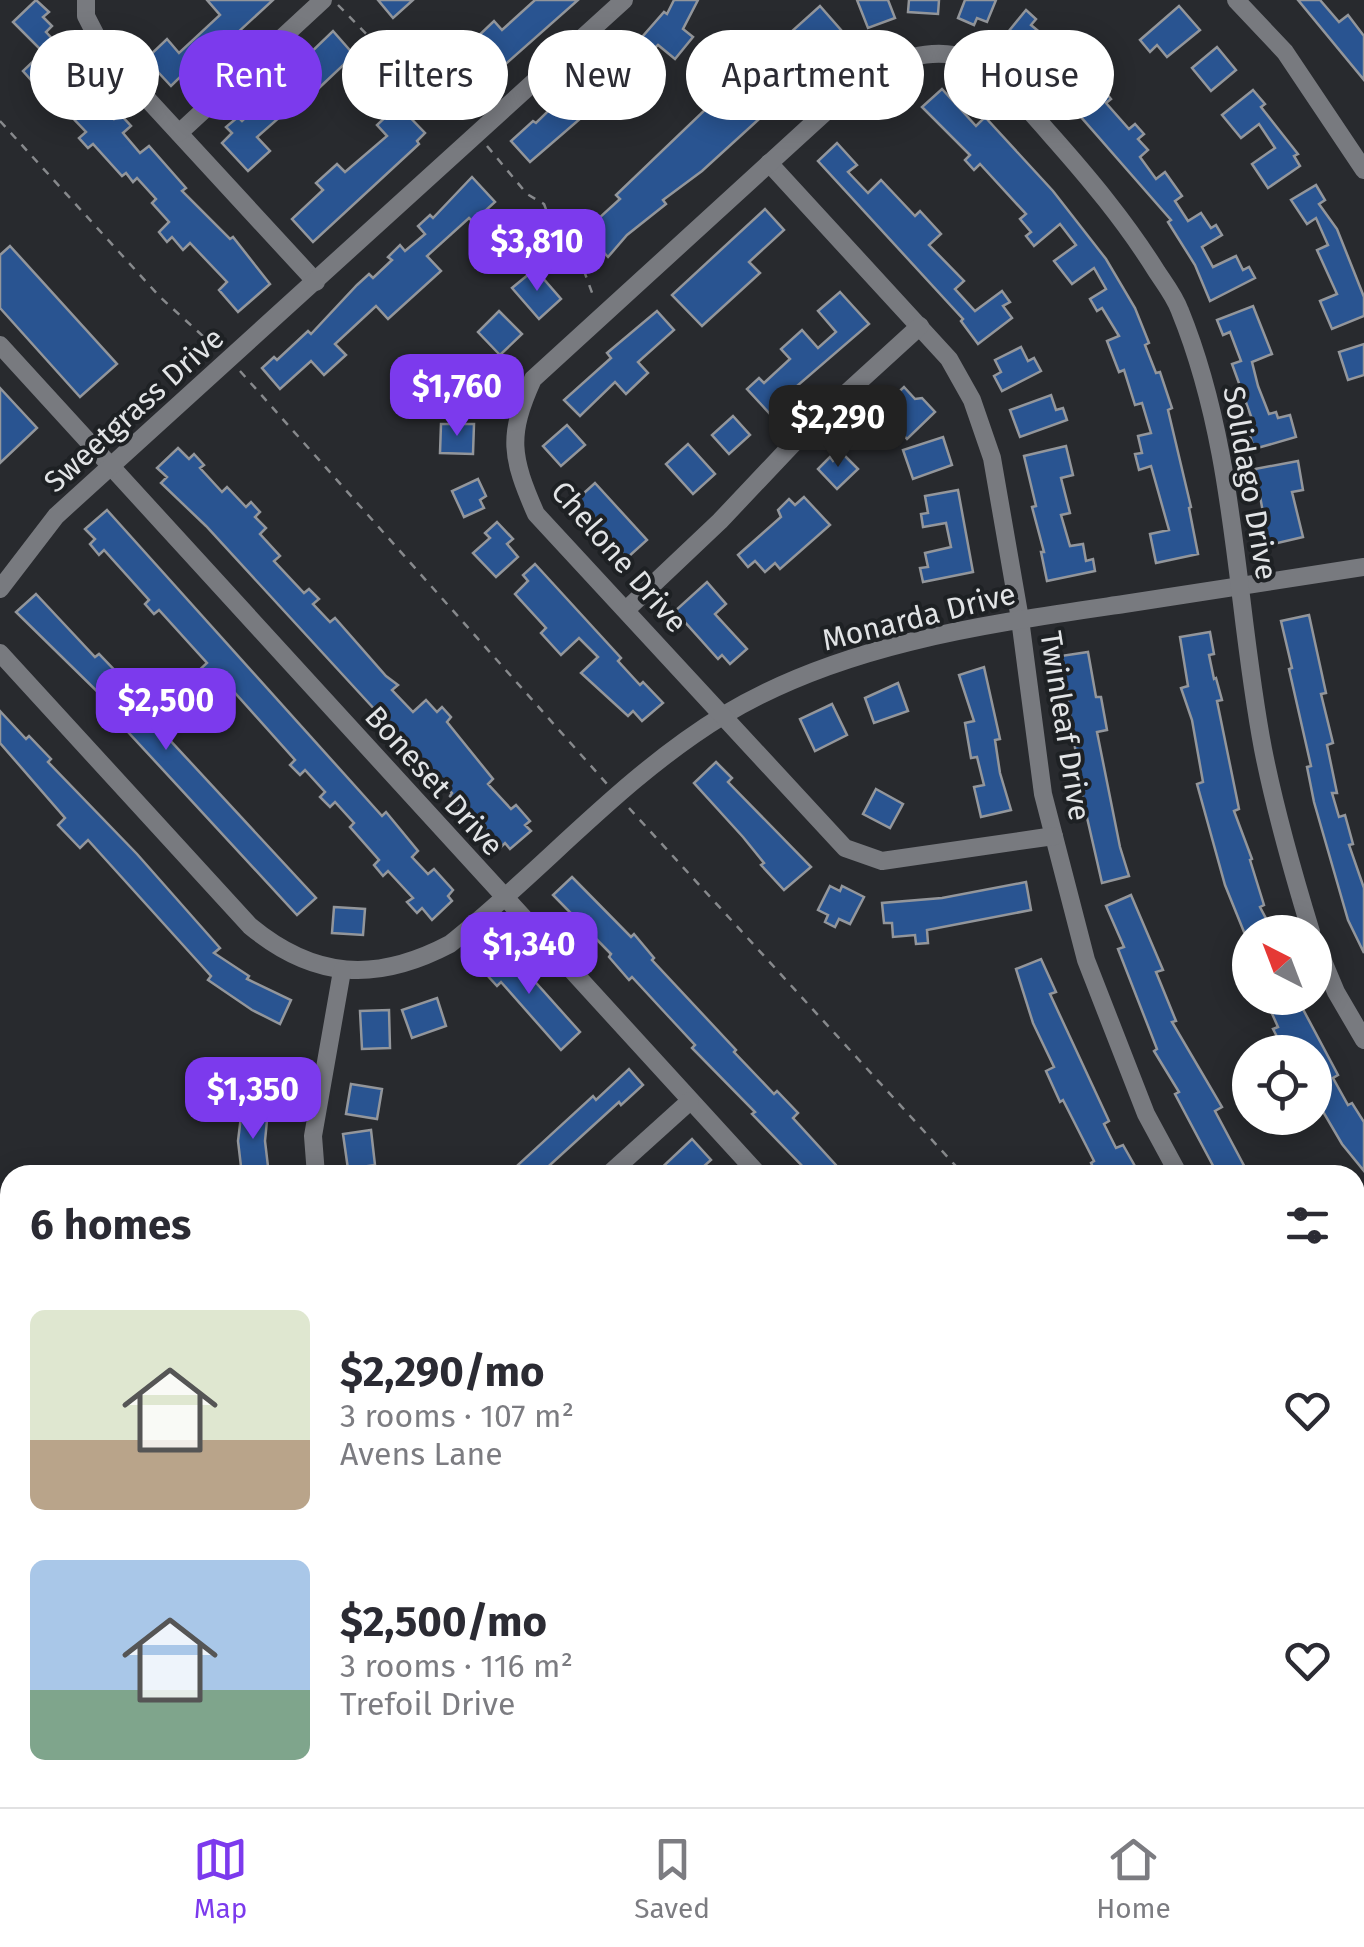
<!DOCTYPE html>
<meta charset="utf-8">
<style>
:root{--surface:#fff;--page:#f7f7f7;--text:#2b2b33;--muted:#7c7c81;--line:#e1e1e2;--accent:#7c3aed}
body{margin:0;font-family:"Fira Sans",sans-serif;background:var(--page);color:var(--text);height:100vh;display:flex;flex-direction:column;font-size:38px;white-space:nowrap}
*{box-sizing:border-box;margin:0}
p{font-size:32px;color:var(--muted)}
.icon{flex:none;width:55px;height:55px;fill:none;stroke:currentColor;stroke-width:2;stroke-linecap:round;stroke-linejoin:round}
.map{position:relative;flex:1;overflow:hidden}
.side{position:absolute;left:0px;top:1165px;width:1365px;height:642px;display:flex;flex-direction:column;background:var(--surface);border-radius:30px 30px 0 0;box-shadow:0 5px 25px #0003}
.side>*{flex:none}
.guide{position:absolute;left:30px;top:30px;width:1305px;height:90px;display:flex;gap:20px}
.needle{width:65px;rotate:318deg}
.tools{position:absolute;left:1232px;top:915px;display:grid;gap:20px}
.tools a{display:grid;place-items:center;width:100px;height:100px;border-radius:50%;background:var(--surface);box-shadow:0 5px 25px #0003;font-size:50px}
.price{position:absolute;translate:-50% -85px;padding:0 22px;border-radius:20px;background:var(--accent);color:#fff;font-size:32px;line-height:65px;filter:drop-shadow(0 2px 5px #0008)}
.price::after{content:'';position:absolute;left:50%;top:60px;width:30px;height:22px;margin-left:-15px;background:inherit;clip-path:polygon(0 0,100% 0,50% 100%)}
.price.current{background:#222;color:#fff}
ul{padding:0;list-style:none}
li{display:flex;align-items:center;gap:30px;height:250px;padding:0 30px}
li span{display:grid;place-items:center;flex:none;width:280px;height:200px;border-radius:15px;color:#555}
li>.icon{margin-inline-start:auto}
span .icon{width:120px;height:120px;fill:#fffc;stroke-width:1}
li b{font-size:42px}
h2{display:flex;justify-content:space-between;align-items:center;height:120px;padding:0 30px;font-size:42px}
.pill{padding:0 35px;border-radius:45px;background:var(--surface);box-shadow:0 5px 25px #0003;font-size:35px;line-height:90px}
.pill.current{background:var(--accent);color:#fff}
.menu{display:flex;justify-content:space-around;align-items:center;height:140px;border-top:2px solid var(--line);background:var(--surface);font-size:28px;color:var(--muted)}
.menu a{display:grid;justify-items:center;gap:5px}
.menu .current{color:var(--accent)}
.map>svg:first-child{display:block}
.water{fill:#001230}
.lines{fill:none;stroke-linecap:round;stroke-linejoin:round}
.stream{stroke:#001230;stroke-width:5}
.building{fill:#295491;stroke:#93969b;stroke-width:2.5}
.path{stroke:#87898c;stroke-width:2.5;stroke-dasharray:8 8;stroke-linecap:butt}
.minor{stroke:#787a7f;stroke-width:18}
.primary{stroke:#a07967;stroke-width:28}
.labels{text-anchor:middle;stroke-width:8;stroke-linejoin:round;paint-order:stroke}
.street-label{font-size:30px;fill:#e2e4e6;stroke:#1e2124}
</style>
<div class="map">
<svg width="1364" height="1807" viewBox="0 0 1364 1807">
<rect width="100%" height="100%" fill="#282a2e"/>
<!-- water -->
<polygon class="water" points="0,1710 10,1721 10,1798 84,1798 93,1807 0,1807"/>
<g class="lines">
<!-- stream -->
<g class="stream">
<polyline points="273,1798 279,1807"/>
<polyline points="440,1798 452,1799 456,1807"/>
<path d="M545,1807c10,-9 23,-10 32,0"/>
</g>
</g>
<!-- building -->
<g class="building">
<polygon points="36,0 49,12 43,17 52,26 46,32 74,62 70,66 88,86 92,83 103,95 97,100 114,119 120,114 131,126 123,133 140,153 149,146 186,188 182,191 230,239 233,237 270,284 238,312 219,290 227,282 190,243 183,250 172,237 167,242 159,232 169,222 152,203 156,199 137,178 133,182 126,173 122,176 93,144 88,148 79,138 86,132 64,109 59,113 50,104 57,98 35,75 31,80 23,71 43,52 13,22"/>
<polygon points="207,0 273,0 184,82 180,77 171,86 146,59 167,39 179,53 220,15"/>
<polygon points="378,0 413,0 393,18"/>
<polygon points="535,0 578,0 500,69 498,67 468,99 449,78 481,49 473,41 494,21 502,30"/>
<polygon points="674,0 698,0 683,29 693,37 675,59 658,45 614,84 617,87 530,162 511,141 533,121 536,123 617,44 621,48 630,40 635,45 664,12 667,14"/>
<polygon points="857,0 888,0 895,18 868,28"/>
<polygon points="909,0 939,0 938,14 908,12"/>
<polygon points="965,0 996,0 987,22 977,18 974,25 958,18"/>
<polygon points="1298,0 1320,0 1339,22 1348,15 1364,36 1364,80"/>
<polygon points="820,6 848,38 702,171 663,200 666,204 627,235 608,257 580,227 593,215 597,220 620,199 616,195 711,104 718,112 768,66 761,59"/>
<polygon points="1179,6 1200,30 1167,57 1157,45 1150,52 1140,40"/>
<polygon points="1026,10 1036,19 1031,25 1043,35 1026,55 1004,37"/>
<polygon points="333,31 354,55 302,104 298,101 257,137 270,151 248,171 222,143 232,133 226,127 238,117 242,121 260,104 257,100 272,90"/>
<polygon points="1074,38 1093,61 1070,81 1088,100 1102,88 1111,99 1106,103 1129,129 1135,124 1144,134 1138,139 1148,150 1140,157 1156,179 1165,172 1182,196 1175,201 1188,221 1201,213 1211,228 1216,225 1222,235 1202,247 1213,267 1236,256 1243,270 1249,267 1255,278 1210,301 1195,265 1168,222 1171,220 1039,69"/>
<polygon points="1217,47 1236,70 1211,91 1192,68"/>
<polygon points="942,89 976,126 985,117 1053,191 1106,259 1135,308 1149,343 1145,345 1156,373 1160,372 1172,408 1168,410 1191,507 1189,508 1198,554 1156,563 1150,534 1169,530 1151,466 1139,470 1135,454 1142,453 1138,436 1151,433 1142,403 1135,405 1124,370 1119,372 1107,341 1119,336 1102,308 1097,311 1090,299 1106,289 1094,268 1072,284 1054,261 1076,245 1060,224 1034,246 1026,236 1031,232 1020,219 1026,214 980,164 974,170 965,160 970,155 922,107"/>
<polygon points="1253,90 1265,104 1261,107 1298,154 1294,156 1300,166 1268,188 1252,164 1275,148 1259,124 1241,138 1222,115"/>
<polygon points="398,105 425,133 417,141 419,144 313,242 292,219 323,190 316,183 337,164 345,172 387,136 377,125"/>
<polygon points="837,143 857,165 848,172 868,193 881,180 915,216 920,211 941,234 929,245 964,281 955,289 975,311 1002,291 1010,302 1003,306 1012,318 978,344 961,321 963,319 818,161"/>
<polygon points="472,177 495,202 473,222 469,218 427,256 441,271 388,319 376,306 335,344 346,355 324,375 311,361 280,389 262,368 274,357 277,360 308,331 311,334 357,285 369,274 373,278 392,260 388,257 400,245 405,251 425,234 418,226 430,215 433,218"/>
<polygon points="1316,185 1325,200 1319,204 1337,229 1364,297 1364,316 1332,329 1320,301 1337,294 1317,250 1328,245 1316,218 1307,224 1291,200"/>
<polygon points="765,209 784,230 749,262 760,273 702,326 672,295"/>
<polygon points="10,246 117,364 80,397 0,308 0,255"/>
<polygon points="535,269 561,299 539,319 512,288"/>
<polygon points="840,292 869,324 790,392 792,394 770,414 747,389 759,378 764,383 790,359 781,349 802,330 818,348 836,332 818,311"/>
<polygon points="1253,306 1272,354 1252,362 1258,386 1269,414 1276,412 1278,418 1290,415 1296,437 1254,449 1246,421 1252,419 1232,364 1241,361 1230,332 1223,335 1217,320"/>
<polygon points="499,311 522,334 500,355 478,332"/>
<polygon points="657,311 674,330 638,362 648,373 626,394 615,382 580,416 564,400 611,358 607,353"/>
<polygon points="1364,344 1364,375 1348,380 1339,352"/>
<polygon points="1021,347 1028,361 1034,358 1041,371 1002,391 994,376 1001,372 995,360"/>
<polygon points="460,357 492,374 478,400 447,383"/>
<polygon points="904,387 915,399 922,398 935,412 907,439 880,409"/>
<polygon points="0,388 37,428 0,463"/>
<polygon points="1051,395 1056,410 1063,408 1067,420 1020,437 1010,410"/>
<polygon points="733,416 750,435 729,454 712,435"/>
<polygon points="441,424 474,424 473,454 440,453"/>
<polygon points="567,425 585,445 561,466 543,446"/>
<polygon points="943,437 952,465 913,479 903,450"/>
<polygon points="688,444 715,474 693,494 666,464"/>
<polygon points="1066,446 1073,475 1061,478 1070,513 1061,515 1070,546 1083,544 1086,561 1093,559 1095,571 1047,581 1041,552 1044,552 1032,507 1036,506 1024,456"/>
<polygon points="178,448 189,459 194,454 204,465 200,468 222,492 227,487 246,507 251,502 260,512 255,517 266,528 260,534 280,556 274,561 304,593 309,589 319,599 313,604 330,622 335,618 386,676 398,685 392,690 413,712 426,700 437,712 442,707 451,717 447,722 493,779 488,784 511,809 516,805 530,821 525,825 531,831 510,849 505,843 499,849 450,796 452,793 434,773 432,775 422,761 206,526 161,483 167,477 157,468"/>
<polygon points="842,453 858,469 837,489 818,469 830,457 833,461"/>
<polygon points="1298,461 1303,490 1292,492 1303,537 1269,545 1255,469"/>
<polygon points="478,479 486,496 480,500 484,508 464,517 452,491"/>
<polygon points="595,483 647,540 627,558 574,502"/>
<polygon points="958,490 973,572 923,582 920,568 928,567 925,553 951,547 946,523 923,527 921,514 928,513 925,496"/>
<polygon points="804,497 830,525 780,569 775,563 765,572 755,561 748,567 738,555 781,517 778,510 789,499 795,505"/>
<polygon points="107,510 382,816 386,812 418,851 412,857 428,874 434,869 453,890 448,896 452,901 432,920 422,908 417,913 407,902 413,898 388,871 383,876 374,865 379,860 350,827 354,823 335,802 330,807 320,797 325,792 305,770 300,775 290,765 295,760 227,684 215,695 195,674 207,663 159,610 154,614 145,604 149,600 104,550 99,555 90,544 95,539 85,529"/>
<polygon points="497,522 513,539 507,544 518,557 496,577 473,553 490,538 485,533"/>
<polygon points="535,564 621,658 618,661 640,685 643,682 663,703 642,721 633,711 628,716 581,673 598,657 579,638 561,655 541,633 546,628 515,594 528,581 523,575"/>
<polygon points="707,582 726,604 715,614 747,649 730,664 722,655 718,659 675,611"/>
<polygon points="36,594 95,657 99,654 149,706 143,711 316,898 297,915 104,706 108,702 16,612"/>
<polygon points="1309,615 1326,693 1321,694 1333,743 1327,745 1337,793 1332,793 1339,817 1345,815 1353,844 1349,845 1364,888 1364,953 1348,920 1314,802 1307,767 1311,766 1289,669 1292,668 1281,621"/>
<polygon points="1210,632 1214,654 1209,655 1214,679 1216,678 1222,700 1217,701 1239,809 1234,811 1252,859 1250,860 1264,905 1260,907 1273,932 1244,932 1225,885 1197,784 1203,782 1192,720 1181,688 1188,686 1180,637"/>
<polygon points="1088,652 1096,697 1101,697 1107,730 1097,732 1120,847 1129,876 1102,883 1083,800 1061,656"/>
<polygon points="984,667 1000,739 995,740 1000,773 1011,810 981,817 974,787 984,785 977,757 971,758 965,723 974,721 959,675"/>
<polygon points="898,683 908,711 874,723 865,698"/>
<polygon points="832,704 847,735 815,751 800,719"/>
<polygon points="0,711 26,739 29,736 51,759 48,762 137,854 220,948 214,953 249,976 247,979 291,1000 280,1024 252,1010 208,980 211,976 88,840 80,848 58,825 65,818 0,743"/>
<polygon points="716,762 732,778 728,782 811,867 784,890 761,865 764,863 743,837 694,783"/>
<polygon points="876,789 903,804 890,828 863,814"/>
<polygon points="572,877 631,937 634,934 654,958 652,960 736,1050 734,1052 774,1094 777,1091 798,1113 793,1118 845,1175 811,1175 752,1114 755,1112 692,1048 695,1045 669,1017 632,977 629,980 609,957 611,954 553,895"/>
<polygon points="1026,882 1031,910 927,930 928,943 916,944 915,935 893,937 892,923 884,923 882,903 942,898"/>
<polygon points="830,886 840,891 842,886 864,897 850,924 839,919 835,927 825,922 828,915 818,910"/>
<polygon points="1131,895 1163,970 1156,972 1176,1021 1172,1022 1222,1107 1215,1111 1249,1175 1218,1175 1175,1094 1179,1092 1154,1051 1157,1049 1118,949 1124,947 1106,906"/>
<polygon points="334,907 365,909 363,935 332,933"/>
<polygon points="495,945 527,979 530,976 580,1032 561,1050 501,982 497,986 476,963"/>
<polygon points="1041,959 1056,992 1050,994 1109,1121 1104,1124 1116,1148 1123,1145 1140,1175 1097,1175 1091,1163 1094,1161 1063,1100 1060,1102 1046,1071 1054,1067 1033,1023 1016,969"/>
<polygon points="437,998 446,1026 412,1038 402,1010"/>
<polygon points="1265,998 1297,998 1338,1075 1333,1078 1348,1105 1352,1103 1364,1122 1364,1171 1342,1144 1315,1098 1315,1052 1285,1052 1273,1029 1278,1027"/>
<polygon points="389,1010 390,1048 362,1049 360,1011"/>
<polygon points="629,1069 643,1085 621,1105 619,1102 539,1175 507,1175 593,1096 596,1100"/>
<polygon points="351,1084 382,1089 377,1119 346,1114"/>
<polygon points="242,1108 268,1110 265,1141 269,1175 242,1175 238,1141"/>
<polygon points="371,1130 375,1165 348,1169 343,1134"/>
<polygon points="692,1139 711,1160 694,1175 654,1175"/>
</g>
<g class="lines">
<!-- path -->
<g class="path">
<polyline points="338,5 379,47 418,62 466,120"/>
<polyline points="0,121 160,297 216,348"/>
<polyline points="487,146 527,194 544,204 550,220 580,260 594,298"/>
<polyline points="240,371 607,784"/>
<polyline points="629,808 964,1175"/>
<polyline points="1355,1604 1364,1614"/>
<polyline points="0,1638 10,1649"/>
<polyline points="147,1798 155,1807"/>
</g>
<!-- minor -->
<g class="minor">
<polyline points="86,0 86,16 105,53 316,282"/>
<polyline points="1236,0 1285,52 1364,170"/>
<polyline points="179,133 323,0"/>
<polyline points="769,163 949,359 972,400 992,458 1020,619 1043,794 1086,960 1146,1114 1179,1175"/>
<polyline points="0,345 759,1175"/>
<polyline points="0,589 56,516 624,0"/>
<polyline points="626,610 720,521 806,430 920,326"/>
<path d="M0,653l250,273c64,53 126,57 200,18 93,-74 172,-167 274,-229 119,-72 264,-91 400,-111 80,-12 160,-24 240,-37"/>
<path d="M1054,836l-172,25 -37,-13 -309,-334c-25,-57 -29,-78 -3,-135l334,-305c96,-45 121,-11 183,60 39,44 76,88 107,138 8,12 18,25 23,39 57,140 55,292 83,438 12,61 30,124 48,183"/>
<polyline points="1315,942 1336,992 1364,1040"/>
<polyline points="316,1175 313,1136 342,971"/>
<polyline points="608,1175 690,1101"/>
<polyline points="1355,1415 1364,1424"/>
<polyline points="784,1798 792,1807"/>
<polyline points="1325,1798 1334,1807"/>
<polyline points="819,1807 829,1798"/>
<polyline points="1129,1807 1140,1798"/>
</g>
<!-- primary -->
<g class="primary">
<polyline points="0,1581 10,1592"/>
<polyline points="200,1798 209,1807"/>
</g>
</g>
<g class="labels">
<!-- street labels -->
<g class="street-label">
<text transform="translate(134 410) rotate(-42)" y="10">Sweetgrass Drive</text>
<text transform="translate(1250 483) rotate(80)" y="10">Solidago Drive</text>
<text transform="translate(619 557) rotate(49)" y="10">Chelone Drive</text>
<text transform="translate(919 617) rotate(-14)" y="10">Monarda Drive</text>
<text transform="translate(1065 726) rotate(81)" y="10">Twinleaf Drive</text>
<text transform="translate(434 781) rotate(48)" y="10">Boneset Drive</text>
</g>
</g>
</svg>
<div class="tools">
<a><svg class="needle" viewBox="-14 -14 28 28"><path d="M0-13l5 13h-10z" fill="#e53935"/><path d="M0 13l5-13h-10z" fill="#7c7c81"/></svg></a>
<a><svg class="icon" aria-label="locate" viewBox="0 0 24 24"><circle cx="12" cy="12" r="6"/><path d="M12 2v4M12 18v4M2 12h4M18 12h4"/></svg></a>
</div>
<b class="price" style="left:537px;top:294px">$3,810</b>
<b class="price" style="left:457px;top:439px">$1,760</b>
<b class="price current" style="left:838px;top:470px">$2,290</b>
<b class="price" style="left:166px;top:753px">$2,500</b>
<b class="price" style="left:529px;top:997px">$1,340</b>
<b class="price" style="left:253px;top:1142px">$1,350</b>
<div class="guide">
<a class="pill">Buy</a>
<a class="pill current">Rent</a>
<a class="pill">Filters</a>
<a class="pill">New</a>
<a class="pill">Apartment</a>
<a class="pill">House</a>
</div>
<section class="side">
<h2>6 homes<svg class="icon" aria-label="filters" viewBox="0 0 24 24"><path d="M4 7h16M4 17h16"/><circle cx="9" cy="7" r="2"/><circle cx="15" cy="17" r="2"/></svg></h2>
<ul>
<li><span style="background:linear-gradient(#dfe7d0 65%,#b9a48a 0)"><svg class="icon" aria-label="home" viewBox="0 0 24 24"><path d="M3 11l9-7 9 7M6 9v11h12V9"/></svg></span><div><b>$2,290/mo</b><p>3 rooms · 107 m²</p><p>Avens Lane</p></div><svg class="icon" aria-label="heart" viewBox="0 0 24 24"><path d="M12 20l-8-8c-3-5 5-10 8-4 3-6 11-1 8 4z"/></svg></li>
<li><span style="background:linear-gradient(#a9c7e8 65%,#7fa58c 0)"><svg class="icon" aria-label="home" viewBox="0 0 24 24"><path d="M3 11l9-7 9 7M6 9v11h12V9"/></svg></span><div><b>$2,500/mo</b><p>3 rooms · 116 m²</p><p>Trefoil Drive</p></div><svg class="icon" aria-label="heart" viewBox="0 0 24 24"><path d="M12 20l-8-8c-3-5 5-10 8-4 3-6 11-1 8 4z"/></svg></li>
</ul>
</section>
</div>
<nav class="menu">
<a class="current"><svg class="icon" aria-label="map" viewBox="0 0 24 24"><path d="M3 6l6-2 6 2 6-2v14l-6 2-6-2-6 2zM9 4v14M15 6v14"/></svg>Map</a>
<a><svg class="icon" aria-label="saved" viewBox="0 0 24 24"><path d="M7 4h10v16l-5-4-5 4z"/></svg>Saved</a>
<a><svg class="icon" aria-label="home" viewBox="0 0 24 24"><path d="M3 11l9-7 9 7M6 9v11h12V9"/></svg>Home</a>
</nav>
